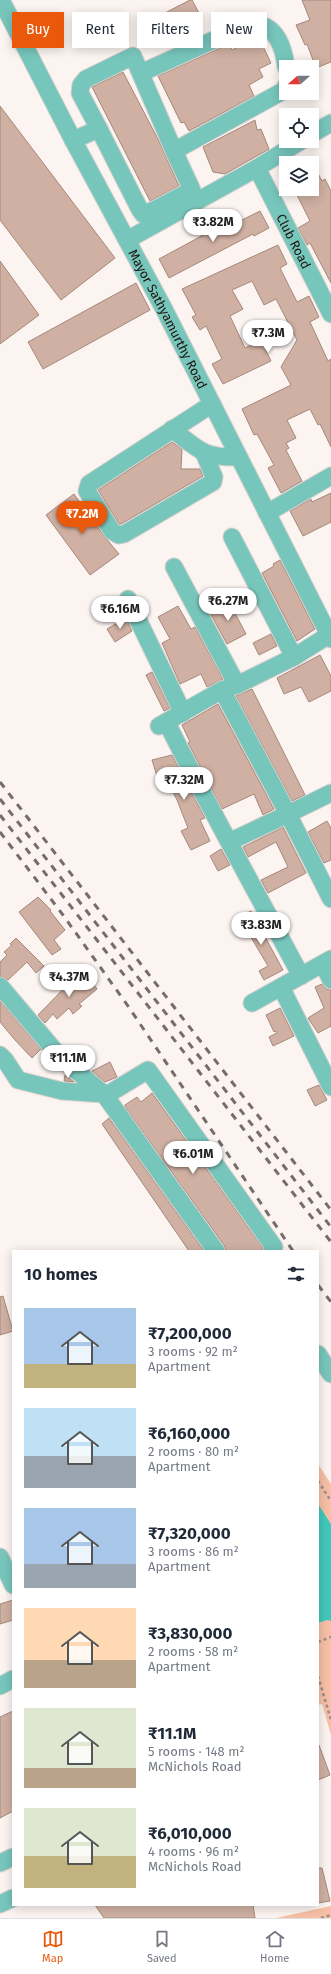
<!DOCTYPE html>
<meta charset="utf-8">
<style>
:root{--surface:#fff;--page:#f6f6f7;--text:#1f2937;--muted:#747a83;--line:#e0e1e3;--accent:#ea580c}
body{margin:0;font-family:"Fira Sans",sans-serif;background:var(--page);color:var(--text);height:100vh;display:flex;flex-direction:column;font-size:15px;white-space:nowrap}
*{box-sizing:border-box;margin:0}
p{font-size:13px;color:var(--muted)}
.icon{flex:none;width:22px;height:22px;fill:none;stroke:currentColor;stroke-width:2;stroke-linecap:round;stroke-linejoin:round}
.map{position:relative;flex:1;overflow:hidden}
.panel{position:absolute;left:12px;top:1250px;width:307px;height:656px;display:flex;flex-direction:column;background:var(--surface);border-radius:0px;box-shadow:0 2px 10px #0003}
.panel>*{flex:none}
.guide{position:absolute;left:12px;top:12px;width:307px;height:36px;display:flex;gap:8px}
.needle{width:26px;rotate:249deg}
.controls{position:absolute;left:279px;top:60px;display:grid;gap:8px}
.controls a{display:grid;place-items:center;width:40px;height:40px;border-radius:0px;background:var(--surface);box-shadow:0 2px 10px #0003;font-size:20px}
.price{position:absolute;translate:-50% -34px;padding:0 9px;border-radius:14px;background:#fff;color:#222;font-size:13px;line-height:26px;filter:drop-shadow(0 1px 2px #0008)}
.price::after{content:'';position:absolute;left:50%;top:24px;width:12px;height:9px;margin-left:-6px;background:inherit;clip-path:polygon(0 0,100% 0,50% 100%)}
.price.selected{background:var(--accent);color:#fff}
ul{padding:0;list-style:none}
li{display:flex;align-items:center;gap:12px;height:100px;padding:0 12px}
li span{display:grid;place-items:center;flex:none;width:112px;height:80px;border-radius:0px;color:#555}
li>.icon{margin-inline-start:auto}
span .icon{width:48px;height:48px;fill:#fffc;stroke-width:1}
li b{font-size:17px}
h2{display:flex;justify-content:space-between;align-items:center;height:48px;padding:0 12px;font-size:17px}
.pill{padding:0 14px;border-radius:0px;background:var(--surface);box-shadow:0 2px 10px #0003;font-size:14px;line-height:36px}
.pill.selected{background:var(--accent);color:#fff}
.tab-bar{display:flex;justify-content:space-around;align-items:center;height:56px;border-top:1px solid var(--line);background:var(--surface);font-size:11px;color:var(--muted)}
.tab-bar a{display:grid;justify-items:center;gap:2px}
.tab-bar .selected{color:var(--accent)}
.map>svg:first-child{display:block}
.green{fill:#f7bfa5}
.water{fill:#42c8bb}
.building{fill:#cfb0a2;stroke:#a5887a}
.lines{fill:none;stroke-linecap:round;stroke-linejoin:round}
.minor-casing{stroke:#d7d0cd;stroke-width:19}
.path{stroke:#968e8a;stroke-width:2.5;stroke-dasharray:3 3;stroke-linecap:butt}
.minor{stroke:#77c6bc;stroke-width:17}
.rail{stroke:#766d69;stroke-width:3;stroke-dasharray:7 7;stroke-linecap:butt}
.labels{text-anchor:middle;stroke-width:3;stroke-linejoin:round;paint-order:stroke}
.street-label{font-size:13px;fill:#1d120d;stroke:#fff}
</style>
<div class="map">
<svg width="331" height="1918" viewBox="0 0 331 1918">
<rect width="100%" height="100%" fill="#fbf4f1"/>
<!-- green -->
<g class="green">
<polygon points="318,1464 331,1484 331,1735 322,1704 318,1705"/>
<polygon points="331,1906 331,1918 276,1918"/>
</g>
<!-- water -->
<polygon class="water" points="318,1504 331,1524 331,1621 327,1620 318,1623"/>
<!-- building -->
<g class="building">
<polygon points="190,0 192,0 200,15 195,18 198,24 151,47 140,26"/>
<polygon points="302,0 331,0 331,62 316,68 307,44 305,45 296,25 310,20"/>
<polygon points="260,40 271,63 259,69 263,77 249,85 254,96 189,131 184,122 181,123 158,76 229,44 232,50 246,43 248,46"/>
<polygon points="123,72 160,143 179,186 150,201 92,87"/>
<polygon points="0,106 115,258 61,300 0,220"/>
<polygon points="255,120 257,130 261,129 269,149 225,174 213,172 203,147"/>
<polygon points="312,162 322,181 325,179 331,191 331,283 310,243 307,245 298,228 310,221 294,189 312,189"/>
<polygon points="260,211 269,228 254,236 253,234 169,278 159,259 233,219 236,223"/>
<polygon points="278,245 287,264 280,268 297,302 309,296 319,317 310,322 328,361 331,359 331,447 320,424 318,425 310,409 287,420 296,438 286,443 289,448 286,450 302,481 281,493 268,468 274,465 257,434 254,435 242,409 291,385 281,367 297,340 276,299 264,305 252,281 232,290 243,309 230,316 245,348 261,340 271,361 223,384 212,364 222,359 206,326 200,330 192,317 196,315 182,289"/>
<polygon points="0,261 39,315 0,344"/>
<polygon points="136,283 150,310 43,369 28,342"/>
<polygon points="172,442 182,449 181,469 200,469 203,476 121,524 119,524 98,490"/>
<polygon points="331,493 331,522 303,536 290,511 311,499 312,502"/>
<polygon points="74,494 104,536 119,554 90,575 46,515"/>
<polygon points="280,560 315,629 297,641 262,573 274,566 273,564"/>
<polygon points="228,600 246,634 227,644 209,611"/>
<polygon points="178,606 191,629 195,627 223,679 207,687 201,674 180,684 162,643 170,639 158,617"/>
<polygon points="126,618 132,631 115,642 107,629"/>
<polygon points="271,634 277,646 259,655 253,643"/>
<polygon points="320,655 331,676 331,691 309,702 301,687 284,694 277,678"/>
<polygon points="152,672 170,708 164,711 146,675"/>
<polygon points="252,689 305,795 292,801 236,696"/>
<polygon points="218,704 274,809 263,815 254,794 222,809 188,743 190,742 182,725"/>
<polygon points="172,755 205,818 200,820 210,841 191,850 181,831 188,828 177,800 164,774 157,776 152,760"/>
<polygon points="327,821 331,828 331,860 324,863 308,832"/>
<polygon points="283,827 306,873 268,893 261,880 288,867 276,842 248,857 243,847"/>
<polygon points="221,849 230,865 218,871 210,856"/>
<polygon points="38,897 51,910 50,911 65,930 54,940 61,949 52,955 19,912"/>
<polygon points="251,911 283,970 264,980 259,971 268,966 249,934 247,934 239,917"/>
<polygon points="16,938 44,966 36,973 27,962 8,980 0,976 0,962 7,955 4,952 12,945 10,944"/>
<polygon points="83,972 89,981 90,980 97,989 79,1004 82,1006 73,1014 69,1008 57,1019 53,1014 45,1023 38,1015 73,979"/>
<polygon points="322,984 326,989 331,990 331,1026 318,1033 308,1018 324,1008 315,987"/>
<polygon points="0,1001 41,1049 32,1058 15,1040 0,1022"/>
<polygon points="280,1008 294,1036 273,1046 269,1037 277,1033 276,1031 274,1032 266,1015"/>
<polygon points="110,1062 117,1077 105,1082 92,1071"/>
<polygon points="65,1075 74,1082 64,1081"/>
<polygon points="319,1085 327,1100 315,1106 307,1090"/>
<polygon points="152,1093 263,1248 261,1251 226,1251 224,1245 125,1107 125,1105 137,1097 141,1102"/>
<polygon points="109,1118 204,1251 189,1251 102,1124"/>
<polygon points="3,1296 13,1331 0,1335 0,1297"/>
<polygon points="13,1600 13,1620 0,1624 0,1604"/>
<polygon points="13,1711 13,1811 0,1818 0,1717"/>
<polygon points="318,1745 319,1745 330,1775 318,1780"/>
<polygon points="318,1868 322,1868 330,1901 318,1903"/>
<polygon points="95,1905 253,1905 255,1918 104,1918"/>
</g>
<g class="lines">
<!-- minor casing -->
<g class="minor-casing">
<g id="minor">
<path id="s1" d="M1,0l72,140 91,169 167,330"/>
<path d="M141,73l99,-45c5,-1 10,-2 15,-3 22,-1 29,25 31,42"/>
<polyline points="99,129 140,210 143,214 154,210 192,190 174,151"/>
<polyline points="312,134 331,123"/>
<polyline points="73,140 99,129 80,93 81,85 86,79 133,56 174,151 283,91 286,86"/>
<path id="s2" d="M257,168l74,146"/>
<polyline points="127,240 257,168 301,141"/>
<path d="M172,429c26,20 31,29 66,28"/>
<polyline points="204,453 214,477 213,482 124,534 119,535 112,531 87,491 89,484 212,404"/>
<polyline points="267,513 331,476"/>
<polyline points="232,537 294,657"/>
<polyline points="174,567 237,685"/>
<polyline points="128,599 183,713"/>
<polyline points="222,690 288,814 331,899"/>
<path d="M167,723c42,85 89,168 134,253"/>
<polyline points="159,726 222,690 237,685 294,657 329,635"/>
<polyline points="229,842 288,814 331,793"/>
<polyline points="323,964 331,980"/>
<polyline points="0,986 61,1058 104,1094 110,1093 148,1070 274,1247 272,1251"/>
<polyline points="281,987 331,1087"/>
<polyline points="252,1003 331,959"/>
<polyline points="0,1055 5,1060 18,1080 62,1091 104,1094 216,1251"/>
<polyline points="318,1354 331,1374"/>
<polyline points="0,1557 13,1585"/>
<polyline points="0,1686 13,1679"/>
<polyline points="0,1863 13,1857"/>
<polyline points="0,1904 13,1898"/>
</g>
</g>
<!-- path -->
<g class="path">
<polyline points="318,1481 331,1501"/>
<polyline points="318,1642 331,1637"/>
<polyline points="318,1676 331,1720"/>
<polyline points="321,1918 331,1915"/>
</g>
<!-- minor -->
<use href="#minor" class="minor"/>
<!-- rail -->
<g class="rail">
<polyline points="0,782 331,1210"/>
<polyline points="0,799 331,1227"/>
<polyline points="0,815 331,1242"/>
<polyline points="0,832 63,915 128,1006 293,1251"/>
<polyline points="318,1285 331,1302"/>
</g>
</g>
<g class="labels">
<!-- street labels -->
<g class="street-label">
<text dy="5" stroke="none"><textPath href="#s2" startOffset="82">Club Road</textPath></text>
<text dy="5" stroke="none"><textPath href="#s1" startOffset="360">Mayor Sathyamurthy Road</textPath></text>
</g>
</g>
</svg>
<div class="controls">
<a><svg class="needle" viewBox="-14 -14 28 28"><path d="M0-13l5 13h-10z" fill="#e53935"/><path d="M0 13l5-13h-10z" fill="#747a83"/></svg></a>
<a><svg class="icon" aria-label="locate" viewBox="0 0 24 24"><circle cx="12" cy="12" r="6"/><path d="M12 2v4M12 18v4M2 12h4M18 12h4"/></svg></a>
<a><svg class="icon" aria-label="layers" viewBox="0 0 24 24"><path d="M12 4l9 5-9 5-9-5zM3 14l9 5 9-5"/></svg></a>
</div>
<b class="price" style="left:213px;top:243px">₹3.82M</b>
<b class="price" style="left:268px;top:354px">₹7.3M</b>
<b class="price selected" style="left:82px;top:535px">₹7.2M</b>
<b class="price" style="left:228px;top:622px">₹6.27M</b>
<b class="price" style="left:120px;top:630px">₹6.16M</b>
<b class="price" style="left:184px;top:801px">₹7.32M</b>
<b class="price" style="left:261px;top:946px">₹3.83M</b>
<b class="price" style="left:69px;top:998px">₹4.37M</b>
<b class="price" style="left:68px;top:1079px">₹11.1M</b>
<b class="price" style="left:193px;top:1175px">₹6.01M</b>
<div class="guide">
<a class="pill selected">Buy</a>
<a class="pill">Rent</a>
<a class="pill">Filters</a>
<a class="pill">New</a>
</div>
<section class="panel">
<h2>10 homes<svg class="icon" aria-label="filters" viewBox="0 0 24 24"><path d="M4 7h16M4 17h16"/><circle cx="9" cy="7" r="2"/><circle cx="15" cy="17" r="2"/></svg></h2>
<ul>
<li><span style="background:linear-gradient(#a9c7e8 70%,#c2b280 0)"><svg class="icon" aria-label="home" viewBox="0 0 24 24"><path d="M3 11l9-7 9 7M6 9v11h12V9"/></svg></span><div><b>₹7,200,000</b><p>3 rooms · 92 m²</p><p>Apartment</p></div></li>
<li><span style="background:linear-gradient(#bfe0f5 60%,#9aa5b1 0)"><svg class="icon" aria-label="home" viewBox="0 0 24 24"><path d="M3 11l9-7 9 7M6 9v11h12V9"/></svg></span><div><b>₹6,160,000</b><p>2 rooms · 80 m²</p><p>Apartment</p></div></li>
<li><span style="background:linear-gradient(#a9c7e8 70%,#9aa5b1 0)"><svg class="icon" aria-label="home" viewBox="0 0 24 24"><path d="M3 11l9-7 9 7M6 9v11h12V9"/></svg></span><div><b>₹7,320,000</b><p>3 rooms · 86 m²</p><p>Apartment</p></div></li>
<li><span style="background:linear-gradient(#ffd9b3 65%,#b9a48a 0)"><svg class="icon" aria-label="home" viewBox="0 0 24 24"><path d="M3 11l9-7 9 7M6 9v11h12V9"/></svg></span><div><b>₹3,830,000</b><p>2 rooms · 58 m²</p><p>Apartment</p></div></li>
<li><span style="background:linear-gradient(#dfe7d0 75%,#b9a48a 0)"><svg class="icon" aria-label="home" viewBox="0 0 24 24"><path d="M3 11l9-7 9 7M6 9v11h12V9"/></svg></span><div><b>₹11.1M</b><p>5 rooms · 148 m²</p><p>McNichols Road</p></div></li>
<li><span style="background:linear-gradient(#dfe7d0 60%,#c2b280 0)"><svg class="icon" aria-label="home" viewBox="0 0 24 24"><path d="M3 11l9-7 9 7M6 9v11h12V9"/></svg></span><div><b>₹6,010,000</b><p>4 rooms · 96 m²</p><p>McNichols Road</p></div></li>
</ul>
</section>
</div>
<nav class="tab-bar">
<a class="selected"><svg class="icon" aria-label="map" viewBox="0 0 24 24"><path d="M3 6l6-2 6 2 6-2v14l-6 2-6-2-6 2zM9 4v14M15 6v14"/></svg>Map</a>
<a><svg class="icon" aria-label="saved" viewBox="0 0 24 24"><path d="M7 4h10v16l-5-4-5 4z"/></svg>Saved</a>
<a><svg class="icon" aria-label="home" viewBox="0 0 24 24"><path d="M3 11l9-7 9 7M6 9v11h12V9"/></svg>Home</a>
</nav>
